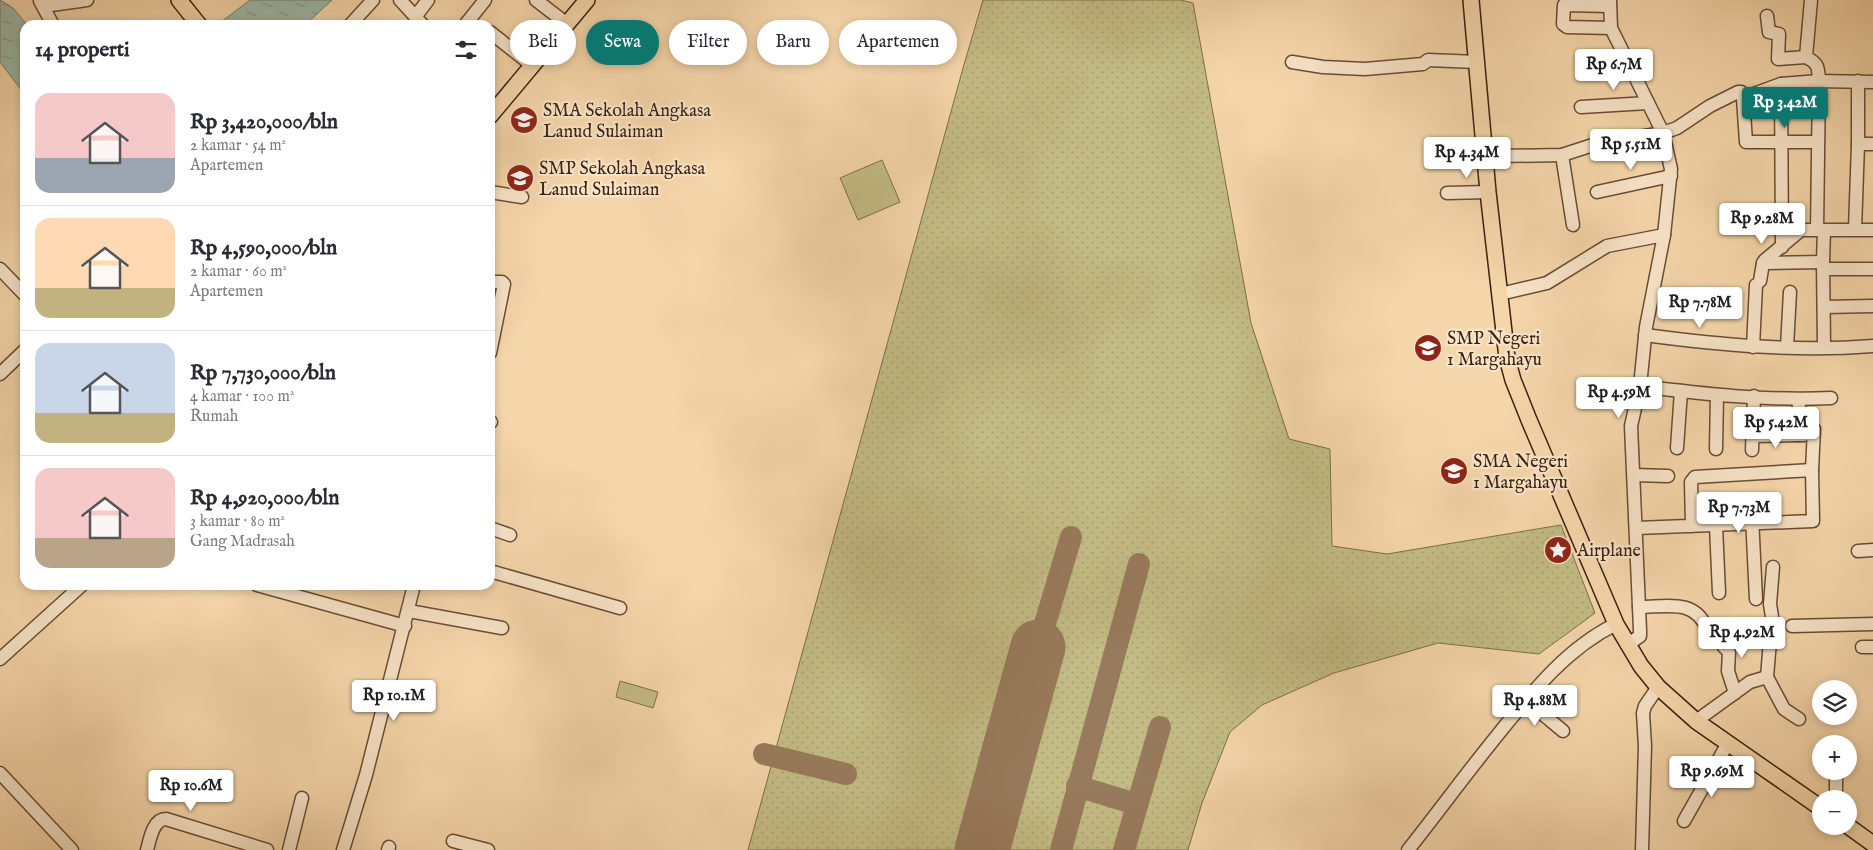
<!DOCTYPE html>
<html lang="id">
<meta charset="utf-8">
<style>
:root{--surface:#fff;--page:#f7f7f7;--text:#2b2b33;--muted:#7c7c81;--line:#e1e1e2;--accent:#0f766e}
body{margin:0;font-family:"IM FELL English",serif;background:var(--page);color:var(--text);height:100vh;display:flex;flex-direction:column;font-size:19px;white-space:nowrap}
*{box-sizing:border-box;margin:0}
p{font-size:16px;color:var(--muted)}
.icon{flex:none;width:28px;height:28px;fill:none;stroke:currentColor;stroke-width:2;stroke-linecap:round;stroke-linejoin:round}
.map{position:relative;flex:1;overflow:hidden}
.details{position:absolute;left:20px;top:20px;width:475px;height:570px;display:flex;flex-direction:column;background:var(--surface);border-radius:15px;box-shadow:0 2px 8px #0003}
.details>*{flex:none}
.hud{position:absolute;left:510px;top:20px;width:475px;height:45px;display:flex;gap:10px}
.tools{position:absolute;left:1812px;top:680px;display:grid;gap:10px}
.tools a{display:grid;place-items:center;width:45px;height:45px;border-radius:50%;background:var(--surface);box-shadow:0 2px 8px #0003;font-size:25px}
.price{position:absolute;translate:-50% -42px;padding:0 11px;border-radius:5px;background:#fff;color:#222;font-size:16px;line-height:32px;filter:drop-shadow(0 1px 2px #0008)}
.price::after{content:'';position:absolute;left:50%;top:30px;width:15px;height:11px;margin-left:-8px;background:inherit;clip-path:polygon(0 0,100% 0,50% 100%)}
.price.selected{background:var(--accent);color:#fff}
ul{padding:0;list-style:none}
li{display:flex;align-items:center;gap:15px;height:125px;padding:0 15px}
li+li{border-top:1px solid var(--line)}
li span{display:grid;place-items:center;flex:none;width:140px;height:100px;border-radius:15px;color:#555}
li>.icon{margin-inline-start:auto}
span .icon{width:60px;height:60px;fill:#fffc;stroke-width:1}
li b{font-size:21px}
h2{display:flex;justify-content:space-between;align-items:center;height:60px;padding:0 15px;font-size:21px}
.pill{padding:0 18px;border-radius:22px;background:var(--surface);box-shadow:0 2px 8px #0003;font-size:18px;line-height:45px}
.pill.selected{background:var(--accent);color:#fff}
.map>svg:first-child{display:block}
.grass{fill:url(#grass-dots);stroke:#7e6e4a}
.green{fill:#c3bc84;stroke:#7e6e4a}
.water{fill:url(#water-ripples);stroke:#757b6b}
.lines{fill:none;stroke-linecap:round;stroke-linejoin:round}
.taxiway{stroke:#987a5c;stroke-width:22}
.runway{stroke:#987a5c;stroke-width:55}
.minor-casing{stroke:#694d36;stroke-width:15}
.major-casing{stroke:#3a1f0f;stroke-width:18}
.minor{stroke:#f8e4c8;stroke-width:12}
.major{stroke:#f5d6aa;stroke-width:15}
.labels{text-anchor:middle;stroke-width:4.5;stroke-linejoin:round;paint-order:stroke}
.poi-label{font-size:18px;fill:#3a1f0f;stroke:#f8e4c8;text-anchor:start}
</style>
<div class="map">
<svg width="1873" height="850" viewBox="0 0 1873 850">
<defs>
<pattern id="grass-dots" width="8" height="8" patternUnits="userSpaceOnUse" patternTransform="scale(1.25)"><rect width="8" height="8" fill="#c3bc84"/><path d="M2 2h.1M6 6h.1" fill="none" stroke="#a8a171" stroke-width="1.8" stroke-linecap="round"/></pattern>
<pattern id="water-ripples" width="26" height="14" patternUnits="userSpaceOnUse" patternTransform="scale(1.25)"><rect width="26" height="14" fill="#9cb9a8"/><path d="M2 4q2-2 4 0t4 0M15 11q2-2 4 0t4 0" fill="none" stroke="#809687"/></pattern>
</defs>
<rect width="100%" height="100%" fill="#f5d6aa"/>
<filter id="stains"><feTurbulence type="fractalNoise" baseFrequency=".004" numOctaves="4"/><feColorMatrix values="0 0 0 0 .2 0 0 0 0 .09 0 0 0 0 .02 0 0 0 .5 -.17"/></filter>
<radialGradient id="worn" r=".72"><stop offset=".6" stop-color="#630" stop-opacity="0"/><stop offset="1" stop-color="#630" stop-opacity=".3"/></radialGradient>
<!-- grass -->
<polygon class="grass" points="983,0 1181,0 1193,3 1251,323 1289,439 1330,449 1332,546 1387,554 1561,525 1595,613 1539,654 1438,643 1334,673 1262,705 1230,732 1202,803 1188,850 748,850 963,68"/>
<!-- green -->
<g class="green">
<polygon points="882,160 900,202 858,220 840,178"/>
<polygon points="620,681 658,692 653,708 616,697"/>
</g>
<!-- water -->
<g class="water">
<polygon points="0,0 13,8 27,25 25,25 25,95 0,62"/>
<polygon points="250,0 332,0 305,25 217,25"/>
</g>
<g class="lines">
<!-- taxiway -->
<g class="taxiway">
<polyline points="1038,647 1071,537"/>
<polyline points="764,754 846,774"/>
<polyline points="1077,786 1136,804"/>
<polyline points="1061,850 1139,564"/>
<polyline points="1124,850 1160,727"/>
</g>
<!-- runway -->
<polyline class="runway" points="982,850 1038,647"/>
<!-- minor casing -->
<g class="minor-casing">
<g id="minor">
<polyline points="400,0 423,25"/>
<polyline points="536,0 567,24"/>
<polyline points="1610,0 1611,28 1663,133 1671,169 1664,235 1646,327 1640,386 1631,426 1640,630 1640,636 1627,645"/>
<path d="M1811,0l-5,57c13,7 12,10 13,24l-2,149h56"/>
<polyline points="40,1 53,25"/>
<polyline points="44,6 87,0"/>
<polyline points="1610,6 1564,5 1563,24 1567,27 1611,28"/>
<polyline points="1767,16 1769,32 1779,34 1778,59 1806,57"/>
<polyline points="415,17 428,0"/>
<polyline points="350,25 373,0"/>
<polyline points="465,25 485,0"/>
<polyline points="490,32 533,66"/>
<polyline points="1292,62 1323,67 1365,69 1423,64 1428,60 1477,62"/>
<polyline points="1858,81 1858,144 1873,144"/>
<polyline points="1781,84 1782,247"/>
<polyline points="1743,98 1781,84 1819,81 1873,82"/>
<polyline points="1581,107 1648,103"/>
<polyline points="1562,155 1573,225"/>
<polyline points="1446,157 1562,155 1596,144 1663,133 1677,128 1710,106 1738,92 1741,92 1743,98 1746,142 1817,142"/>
<polyline points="490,192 522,197"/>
<polyline points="1597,192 1671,176"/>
<polyline points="1447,193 1488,192"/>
<polyline points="1855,229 1858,144"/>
<polyline points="1824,230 1823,262 1824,347"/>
<polyline points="1763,263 1823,262"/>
<polyline points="0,269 25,295"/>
<polyline points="1823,269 1873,269"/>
<polyline points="1760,281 1763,263 1765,260 1801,230 1817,230"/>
<polyline points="490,282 502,282 504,284 490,353"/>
<polyline points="1500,294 1547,283 1607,246 1664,235"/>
<polyline points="1824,307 1873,306"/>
<path d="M1645,335c76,10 152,17 228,11"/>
<polyline points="1753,347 1756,285"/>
<polyline points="1787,347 1790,292"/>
<polyline points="0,374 25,350"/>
<path d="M1640,386c63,8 127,15 191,12"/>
<polyline points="1799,400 1798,435 1804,435"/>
<polyline points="490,422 491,422"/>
<polyline points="1754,436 1798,435"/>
<polyline points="1677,448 1681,391"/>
<polyline points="1716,449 1717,395"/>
<polyline points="1752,450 1754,396"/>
<polyline points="1812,470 1814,429"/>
<polyline points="1634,475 1668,476"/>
<polyline points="1752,517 1756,599"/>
<polyline points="1716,526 1719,593"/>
<polyline points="490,528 510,535"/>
<polyline points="1637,528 1813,521 1812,470 1695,477 1691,482 1692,526"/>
<polyline points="1858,551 1873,550"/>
<polyline points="1773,567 1770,604 1772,617 1767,677 1784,709 1799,719"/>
<polyline points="490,571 620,608"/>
<polyline points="257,585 405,626"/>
<path d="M1639,607c27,0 56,-9 68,22"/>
<polyline points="409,611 502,628"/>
<polyline points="1792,626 1873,624"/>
<polyline points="1724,647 1729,652 1728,671 1735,693"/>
<polyline points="1862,647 1873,647"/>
<polyline points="0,659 82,585"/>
<polyline points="1526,700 1563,731"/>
<polyline points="1696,721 1750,682 1767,677"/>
<polyline points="1836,771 1836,799"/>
<polyline points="0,773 72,850"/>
<polyline points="1684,821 1728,743"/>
<polyline points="453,841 488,850"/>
<path d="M147,850c3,-11 6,-31 19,-31l101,31"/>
<polyline points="289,850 302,798"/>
<polyline points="343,850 366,775 414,585"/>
<polyline points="388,850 389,847"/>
<path d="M1408,850c31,-39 60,-79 92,-118 33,-41 67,-84 116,-108"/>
<polyline points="1642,850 1645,746 1643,713 1645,706 1658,687"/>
</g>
</g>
<!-- major casing -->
<g class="major-casing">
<g id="major">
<polyline points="179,0 199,25"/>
<polyline points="1471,0 1488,192 1507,358 1513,380 1529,420 1616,624 1641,666 1658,687 1696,721 1821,808"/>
<polyline points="490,116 587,0"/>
<polyline points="1848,826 1873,844"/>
</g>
</g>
<!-- minor -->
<use href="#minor" class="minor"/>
<!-- major -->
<use href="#major" class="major"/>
</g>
<!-- icons -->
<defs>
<g id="school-disc" transform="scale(1.4375)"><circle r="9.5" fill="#8f2418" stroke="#f8e4c8"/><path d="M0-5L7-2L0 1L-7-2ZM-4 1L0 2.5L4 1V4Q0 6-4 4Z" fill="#fff"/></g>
<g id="sight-disc" transform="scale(1.4375)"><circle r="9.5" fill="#8f2418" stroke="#f8e4c8"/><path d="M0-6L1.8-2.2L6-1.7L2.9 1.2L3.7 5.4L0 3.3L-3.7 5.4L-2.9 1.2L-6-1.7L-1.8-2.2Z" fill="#fff"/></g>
</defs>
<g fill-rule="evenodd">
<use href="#school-disc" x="524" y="120"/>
<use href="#school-disc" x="520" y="178"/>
<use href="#school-disc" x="1428" y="348"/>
<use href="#school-disc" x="1454" y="471"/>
<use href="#sight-disc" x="1558" y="550"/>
</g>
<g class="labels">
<!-- poi labels -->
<g class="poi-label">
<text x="543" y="116">SMA Sekolah Angkasa<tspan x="543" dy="21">Lanud Sulaiman</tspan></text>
<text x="539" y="174">SMP Sekolah Angkasa<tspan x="539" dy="21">Lanud Sulaiman</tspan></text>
<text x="1447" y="344">SMP Negeri<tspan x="1447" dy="21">1 Margahayu</tspan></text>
<text x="1473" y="467">SMA Negeri<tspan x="1473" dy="21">1 Margahayu</tspan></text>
<text x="1577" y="556">Airplane</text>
</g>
</g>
<rect width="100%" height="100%" filter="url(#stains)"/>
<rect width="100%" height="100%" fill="url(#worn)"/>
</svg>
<div class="tools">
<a><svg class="icon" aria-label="layers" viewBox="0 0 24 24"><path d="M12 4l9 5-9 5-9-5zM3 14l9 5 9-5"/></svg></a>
<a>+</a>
<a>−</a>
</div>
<b class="price" style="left:1614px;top:91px">Rp 6.7M</b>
<b class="price selected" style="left:1785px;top:129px">Rp 3.42M</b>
<b class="price" style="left:1631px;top:171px">Rp 5.51M</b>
<b class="price" style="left:1467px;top:179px">Rp 4.34M</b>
<b class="price" style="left:1762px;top:245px">Rp 9.28M</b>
<b class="price" style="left:1700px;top:329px">Rp 7.78M</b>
<b class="price" style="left:1619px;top:419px">Rp 4.59M</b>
<b class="price" style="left:1776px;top:449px">Rp 5.42M</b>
<b class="price" style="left:1739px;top:534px">Rp 7.73M</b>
<b class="price" style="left:1742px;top:659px">Rp 4.92M</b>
<b class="price" style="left:394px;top:722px">Rp 10.1M</b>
<b class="price" style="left:1535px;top:727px">Rp 4.88M</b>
<b class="price" style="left:1712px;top:798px">Rp 9.69M</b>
<b class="price" style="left:191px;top:812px">Rp 10.6M</b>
<div class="hud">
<a class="pill">Beli</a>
<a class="pill selected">Sewa</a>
<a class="pill">Filter</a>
<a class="pill">Baru</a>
<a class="pill">Apartemen</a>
</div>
<section class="details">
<h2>14 properti<svg class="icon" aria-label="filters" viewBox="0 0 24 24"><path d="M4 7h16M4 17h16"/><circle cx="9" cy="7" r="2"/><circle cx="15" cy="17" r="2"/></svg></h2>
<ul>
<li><span style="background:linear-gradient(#f6c9c9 65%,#9aa5b1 0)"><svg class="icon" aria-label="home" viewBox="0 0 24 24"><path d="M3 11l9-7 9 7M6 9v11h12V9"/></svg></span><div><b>Rp 3,420,000/bln</b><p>2 kamar · 54 m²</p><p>Apartemen</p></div></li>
<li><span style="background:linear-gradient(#ffd9b3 70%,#c2b280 0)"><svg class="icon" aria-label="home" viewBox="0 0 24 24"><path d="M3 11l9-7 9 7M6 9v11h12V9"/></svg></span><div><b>Rp 4,590,000/bln</b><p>2 kamar · 60 m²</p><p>Apartemen</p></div></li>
<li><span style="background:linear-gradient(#c9d6e8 70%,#c2b280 0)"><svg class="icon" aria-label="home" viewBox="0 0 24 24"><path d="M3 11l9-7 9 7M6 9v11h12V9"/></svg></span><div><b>Rp 7,730,000/bln</b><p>4 kamar · 100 m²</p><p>Rumah</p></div></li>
<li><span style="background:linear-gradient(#f6c9c9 70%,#b9a48a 0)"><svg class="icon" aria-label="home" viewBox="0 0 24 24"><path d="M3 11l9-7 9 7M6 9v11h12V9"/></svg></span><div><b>Rp 4,920,000/bln</b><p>3 kamar · 80 m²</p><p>Gang Madrasah</p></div></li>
</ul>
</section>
</div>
